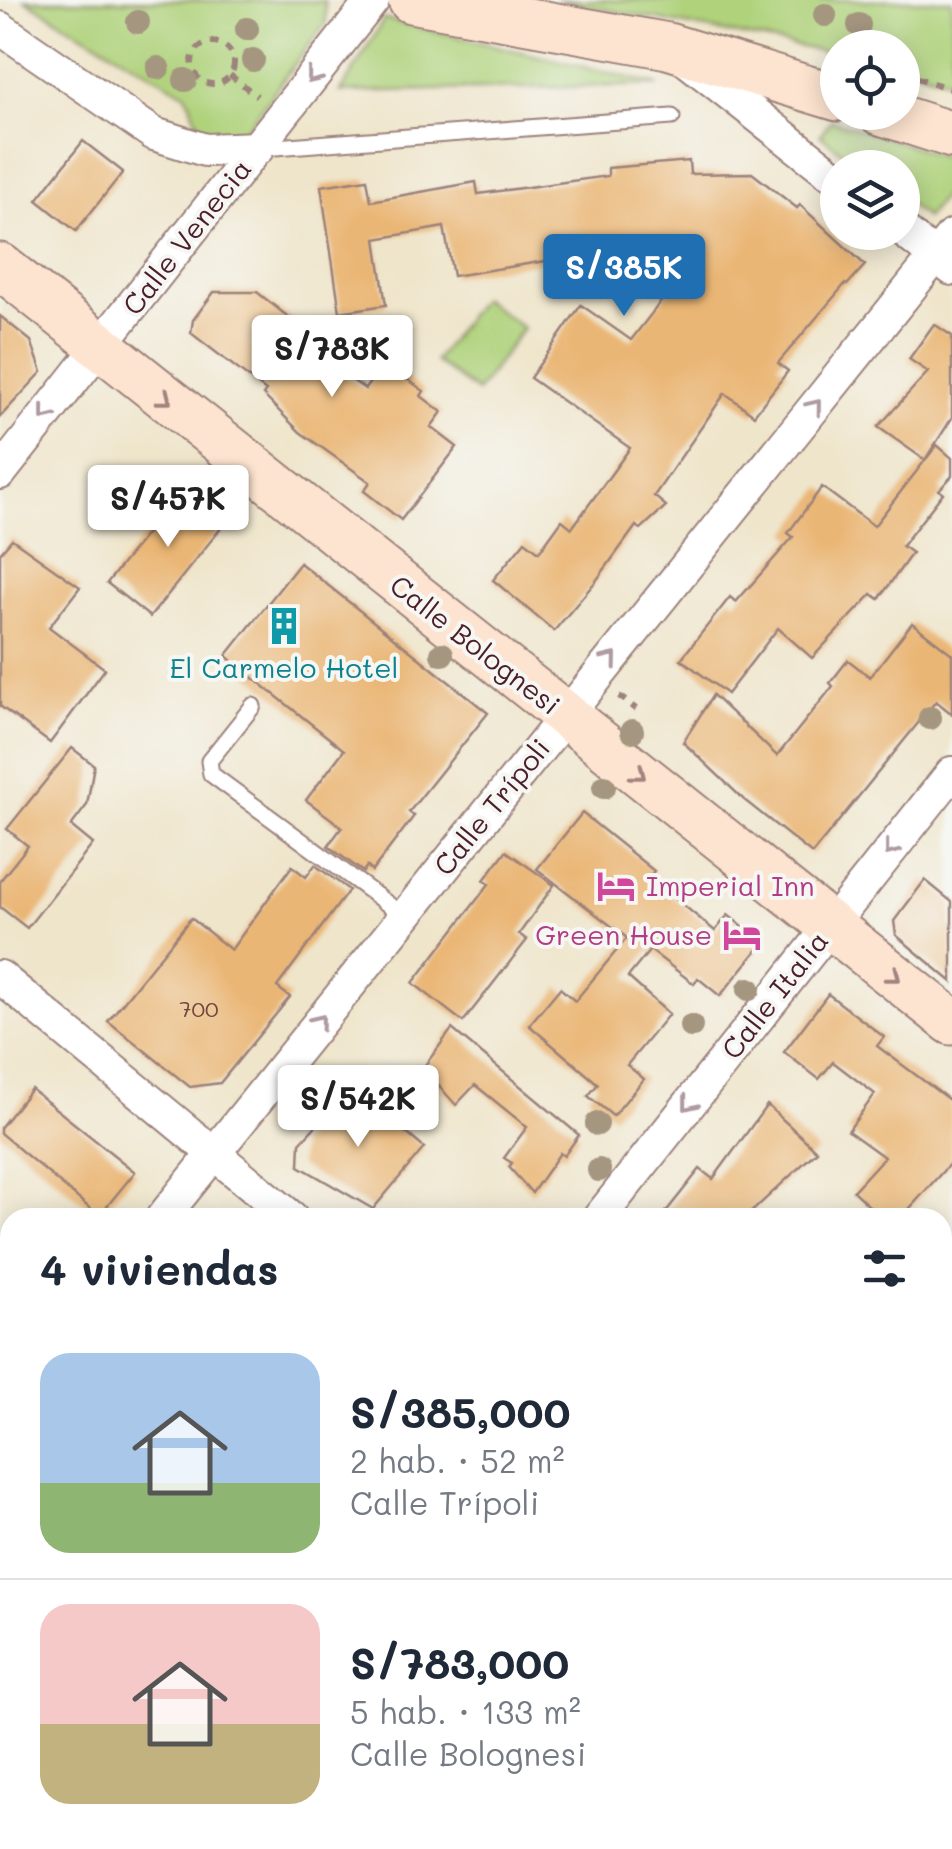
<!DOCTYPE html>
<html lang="es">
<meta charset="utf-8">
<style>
:root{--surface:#fff;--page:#f2f2f3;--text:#1f2937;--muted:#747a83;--line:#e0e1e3;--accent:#1f6fb2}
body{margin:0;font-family:Mali,sans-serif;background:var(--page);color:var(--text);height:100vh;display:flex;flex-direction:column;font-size:38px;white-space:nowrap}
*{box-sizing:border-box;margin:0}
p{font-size:32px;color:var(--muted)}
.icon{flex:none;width:55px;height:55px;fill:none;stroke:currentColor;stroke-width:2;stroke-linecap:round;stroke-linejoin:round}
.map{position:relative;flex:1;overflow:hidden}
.side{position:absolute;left:0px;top:1208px;width:952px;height:642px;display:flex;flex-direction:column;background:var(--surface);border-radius:30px 30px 0 0;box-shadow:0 5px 25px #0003}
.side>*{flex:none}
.fabs{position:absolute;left:820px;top:30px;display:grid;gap:20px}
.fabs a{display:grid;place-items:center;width:100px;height:100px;border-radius:50%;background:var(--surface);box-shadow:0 5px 25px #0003;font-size:50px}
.price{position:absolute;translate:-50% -85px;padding:0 22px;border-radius:10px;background:#fff;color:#222;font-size:32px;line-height:65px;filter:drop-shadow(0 2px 5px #0008)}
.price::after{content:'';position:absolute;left:50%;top:60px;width:30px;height:22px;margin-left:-15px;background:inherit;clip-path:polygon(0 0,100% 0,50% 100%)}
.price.selected{background:var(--accent);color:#fff}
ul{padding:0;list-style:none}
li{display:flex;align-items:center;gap:30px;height:250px;padding:0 40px}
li+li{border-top:2px solid var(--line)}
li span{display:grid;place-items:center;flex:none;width:280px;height:200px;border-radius:30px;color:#555}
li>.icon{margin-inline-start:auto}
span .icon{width:120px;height:120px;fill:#fffc;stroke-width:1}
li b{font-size:42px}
h2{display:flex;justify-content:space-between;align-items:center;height:120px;padding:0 40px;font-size:42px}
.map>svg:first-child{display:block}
.green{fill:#afd27a;stroke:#7c7852;stroke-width:2.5}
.building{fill:#eab675}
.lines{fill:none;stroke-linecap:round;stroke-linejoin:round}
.lane-casing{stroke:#9c827b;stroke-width:19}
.street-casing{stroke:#9c827b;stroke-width:36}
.secondary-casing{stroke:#9c827b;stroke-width:49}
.path{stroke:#9c827b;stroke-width:6;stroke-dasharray:8 8;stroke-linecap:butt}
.lane{stroke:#fff;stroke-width:15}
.street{stroke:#fff;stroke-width:32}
.secondary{stroke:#fde4d0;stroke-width:45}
.tree{fill:#a59680}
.oneway{stroke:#ae9aa0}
.oneway2{stroke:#a4827e}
.labels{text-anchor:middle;stroke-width:8;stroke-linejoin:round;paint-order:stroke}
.number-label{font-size:22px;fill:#72453e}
.street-label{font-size:28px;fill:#4a1f2b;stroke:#f6f6f2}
.culture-label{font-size:28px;fill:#0d838f;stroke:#f6f6f2}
.hotel-label{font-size:28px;fill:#b23c85;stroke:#f6f6f2;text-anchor:start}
</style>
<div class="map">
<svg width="952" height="1849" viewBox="0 0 952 1849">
<rect width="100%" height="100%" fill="#f6f6f2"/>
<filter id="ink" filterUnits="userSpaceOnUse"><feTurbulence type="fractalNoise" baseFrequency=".01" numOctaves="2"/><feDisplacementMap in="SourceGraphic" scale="20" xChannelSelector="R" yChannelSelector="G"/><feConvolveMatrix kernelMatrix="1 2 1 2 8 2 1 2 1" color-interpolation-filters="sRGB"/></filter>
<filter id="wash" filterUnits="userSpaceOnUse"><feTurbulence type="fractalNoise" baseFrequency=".0048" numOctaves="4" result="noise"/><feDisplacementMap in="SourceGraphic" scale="40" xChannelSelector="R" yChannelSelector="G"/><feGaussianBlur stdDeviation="2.25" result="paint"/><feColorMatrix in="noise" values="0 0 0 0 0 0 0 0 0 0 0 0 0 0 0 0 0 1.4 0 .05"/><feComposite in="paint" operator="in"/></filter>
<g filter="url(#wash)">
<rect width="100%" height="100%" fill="#efe5cb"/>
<!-- green -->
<g class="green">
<polygon points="25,0 325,1 326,23 245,130 230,136 204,136 186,94"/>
<polygon points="556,0 952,0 952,81 903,66 902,48 838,48 837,54"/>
<polygon points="384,19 659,85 341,92"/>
<polygon points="831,120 952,159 952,184 926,218 903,200 902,168 862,167 820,135"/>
<polygon points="481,298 523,328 477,392 435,361"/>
</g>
<g id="blocks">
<!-- building -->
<g class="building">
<polygon points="83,141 123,172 76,231 37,200"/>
<polygon points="689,161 690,174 752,173 797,208 800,205 865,265 847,285 845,284 778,363 788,371 754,415 725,393 654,496 666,506 641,529 636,526 596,581 554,631 493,580 525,541 539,552 562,520 572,528 630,448 530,378 581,305 631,340 697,255 610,263 620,249 453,276 444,227 376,239 386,305 340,312 321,186 367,179 371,201 476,182 478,194 608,176 608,168"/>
<polygon points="214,292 257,292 292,320 270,323 365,389 384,363 424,391 421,396 442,412 431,427 457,447 401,520 364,491 370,482 300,432 263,395 266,391 191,333 193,320"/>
<polygon points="0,316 31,341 42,372 0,417"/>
<polygon points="934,324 952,336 952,418 925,460 878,427 928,372 909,359"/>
<polygon points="937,445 952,458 952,476 939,490 943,493 902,546 912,553 879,599 872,594 812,658 778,628 727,694 681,659 730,597 736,602 793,537 788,533 822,487 874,526"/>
<polygon points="186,484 229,518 150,617 107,583"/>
<polygon points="12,539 80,587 49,627 105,669 50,743 0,706 0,553"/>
<polygon points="300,563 488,713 409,812 414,816 372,871 367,866 363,872 328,846 342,827 306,800 344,750 226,656"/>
<polygon points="912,623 952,654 952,714 936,701 812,854 743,799 683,742 713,695 777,756 833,686 830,683 848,660 870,677"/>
<polygon points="72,748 94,765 87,805 71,826 93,844 27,928 0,907 0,881 28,846 7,829"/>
<polygon points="582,813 654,871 649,877 715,931 728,915 763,943 720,996 698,978 694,984 650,950 628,977 669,1014 627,1065 644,1079 613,1116 588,1096 598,1084 529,1025 560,988 575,1001 627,938 537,869"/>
<polygon points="506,851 554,885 519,934 527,940 463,1022 413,983 489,884 484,880"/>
<polygon points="315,865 349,890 277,987 290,997 220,1083 190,1087 108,1021 191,918 231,950 292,866 306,877"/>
<polygon points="925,880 952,902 952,982 896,935 894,921"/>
<polygon points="828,994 884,1037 877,1046 952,1102 952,1161 901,1218 882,1218 853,1191 884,1157 848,1131 875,1094 833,1062 819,1079 784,1052"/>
<polygon points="452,1029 579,1135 564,1156 560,1153 532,1193 509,1167 512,1163 504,1158 527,1127 475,1085 456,1105 423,1068"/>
<polygon points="352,1087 424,1148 373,1209 299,1166 300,1143"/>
<polygon points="31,1089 135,1172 99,1216 0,1133 0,1128"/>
<polygon points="767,1105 817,1151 745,1218 661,1218 700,1169 713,1179"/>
</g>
</g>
</g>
<g filter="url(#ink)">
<use href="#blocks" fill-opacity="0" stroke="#9c827b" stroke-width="2.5"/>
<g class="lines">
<!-- lane casing -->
<g class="lane-casing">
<g id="lane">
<polyline points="262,148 672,117"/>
<polyline points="253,706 209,761 211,774 404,916"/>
</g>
</g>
<!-- street casing -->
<g class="street-casing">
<g id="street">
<polyline points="0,28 154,134 205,150 258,148"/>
<polyline points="684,58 838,179"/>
<polyline points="902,230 952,269"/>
<polyline points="0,473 373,0"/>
<polyline points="0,977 292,1218"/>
<polyline points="162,1218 952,236"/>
<polyline points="599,1218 952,773"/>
<polyline points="0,1424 10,1411"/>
<polyline points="0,1663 10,1673"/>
<polyline points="942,1752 952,1741"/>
<polyline points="177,1840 186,1849"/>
<polyline points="867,1849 875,1840"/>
</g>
</g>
<!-- secondary casing -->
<g class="secondary-casing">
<g id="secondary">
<polyline points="411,0 668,46 838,98"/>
<polyline points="881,112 952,135"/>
<polyline points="0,266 952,1022"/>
</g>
</g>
<!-- path -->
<g class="path">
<circle cx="213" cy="63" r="21"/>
<polyline points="902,73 951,89"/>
<polyline points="230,75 257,96"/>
<polyline points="619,696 636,709"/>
<polyline points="391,1849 401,1840"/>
</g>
<!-- lane -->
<use href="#lane" class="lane"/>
<!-- street -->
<use href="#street" class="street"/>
<!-- secondary -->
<use href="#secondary" class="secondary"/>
</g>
<!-- trees -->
<g class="tree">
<circle cx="825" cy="15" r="12"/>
<circle cx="138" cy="22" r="12"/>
<circle cx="859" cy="25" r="12"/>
<circle cx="247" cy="29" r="12"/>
<circle cx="253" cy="60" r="12"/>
<circle cx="158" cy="68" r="12"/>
<circle cx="185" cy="80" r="12"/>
<circle cx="442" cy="654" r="12"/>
<circle cx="930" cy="718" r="12"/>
<circle cx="632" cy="731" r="12"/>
<circle cx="604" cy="787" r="12"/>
<circle cx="749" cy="989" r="12"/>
<circle cx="691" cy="1026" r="12"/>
<circle cx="597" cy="1124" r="12"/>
<circle cx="599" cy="1170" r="12"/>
</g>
<!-- one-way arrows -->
<defs><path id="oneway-chevron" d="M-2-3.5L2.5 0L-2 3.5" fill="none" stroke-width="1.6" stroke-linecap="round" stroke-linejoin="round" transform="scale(2.5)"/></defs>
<g class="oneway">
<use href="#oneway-chevron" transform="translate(313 77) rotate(128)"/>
<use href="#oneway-chevron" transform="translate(815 406) rotate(-51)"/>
<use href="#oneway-chevron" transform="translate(46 414) rotate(128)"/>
<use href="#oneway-chevron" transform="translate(611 659) rotate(-51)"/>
<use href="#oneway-chevron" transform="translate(891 849) rotate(128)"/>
<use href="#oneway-chevron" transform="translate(319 1021) rotate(-51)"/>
<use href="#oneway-chevron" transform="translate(689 1104) rotate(128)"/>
</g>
<g class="oneway2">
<use href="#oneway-chevron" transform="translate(165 399) rotate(38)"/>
<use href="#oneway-chevron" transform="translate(639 774) rotate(38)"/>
<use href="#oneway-chevron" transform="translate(894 976) rotate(38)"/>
</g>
</g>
<!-- icons -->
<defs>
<g id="building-bare" transform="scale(3)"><path d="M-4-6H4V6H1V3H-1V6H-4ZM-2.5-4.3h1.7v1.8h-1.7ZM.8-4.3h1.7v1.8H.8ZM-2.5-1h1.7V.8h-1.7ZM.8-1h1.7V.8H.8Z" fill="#0f9aa8" stroke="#f6f6f2" stroke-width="2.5" paint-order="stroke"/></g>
<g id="hotel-bare" transform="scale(3)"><path d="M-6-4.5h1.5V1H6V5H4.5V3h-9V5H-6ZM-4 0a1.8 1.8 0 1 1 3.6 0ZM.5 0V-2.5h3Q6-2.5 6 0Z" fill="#d1479c" stroke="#f6f6f2" stroke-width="2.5" paint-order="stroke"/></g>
</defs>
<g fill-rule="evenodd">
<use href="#building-bare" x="284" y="626"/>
<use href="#hotel-bare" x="616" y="886"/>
<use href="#hotel-bare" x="742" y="935"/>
</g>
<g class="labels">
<!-- number labels -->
<g class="number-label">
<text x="199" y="1017">700</text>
</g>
<!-- street labels -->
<g class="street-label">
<text transform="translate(187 237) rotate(-52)" y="10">Calle Venecia</text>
<text transform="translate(475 645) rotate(38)" y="10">Calle Bolognesi</text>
<text transform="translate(492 807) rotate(-51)" y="10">Calle Trípoli</text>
<text transform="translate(775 995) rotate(-52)" y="10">Calle Italia</text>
</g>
<!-- culture labels -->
<g class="culture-label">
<text x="284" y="678">El Carmelo Hotel</text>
</g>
<!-- hotel labels -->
<g class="hotel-label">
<text x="646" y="896">Imperial Inn</text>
<text x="712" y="945" text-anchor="end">Green House</text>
</g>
</g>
</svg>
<div class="fabs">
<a><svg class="icon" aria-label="locate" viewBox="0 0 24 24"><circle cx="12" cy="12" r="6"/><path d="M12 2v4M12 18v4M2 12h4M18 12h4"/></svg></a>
<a><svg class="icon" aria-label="layers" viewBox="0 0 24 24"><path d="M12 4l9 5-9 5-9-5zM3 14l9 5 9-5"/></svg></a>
</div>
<b class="price selected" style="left:624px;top:319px">S/385K</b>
<b class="price" style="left:332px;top:400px">S/783K</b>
<b class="price" style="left:168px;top:550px">S/457K</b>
<b class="price" style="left:358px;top:1150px">S/542K</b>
<section class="side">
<h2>4 viviendas<svg class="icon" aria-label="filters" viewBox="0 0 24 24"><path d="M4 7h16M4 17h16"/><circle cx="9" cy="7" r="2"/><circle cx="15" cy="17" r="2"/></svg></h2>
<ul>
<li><span style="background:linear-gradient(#a9c7e8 65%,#8fb573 0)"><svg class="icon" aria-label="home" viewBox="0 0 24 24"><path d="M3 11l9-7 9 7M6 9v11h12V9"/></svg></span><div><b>S/385,000</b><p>2 hab. · 52 m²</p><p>Calle Trípoli</p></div></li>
<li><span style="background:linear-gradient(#f6c9c9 60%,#c2b280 0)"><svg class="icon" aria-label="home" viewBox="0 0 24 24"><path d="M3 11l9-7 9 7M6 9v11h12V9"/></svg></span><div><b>S/783,000</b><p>5 hab. · 133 m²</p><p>Calle Bolognesi</p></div></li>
</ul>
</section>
</div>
